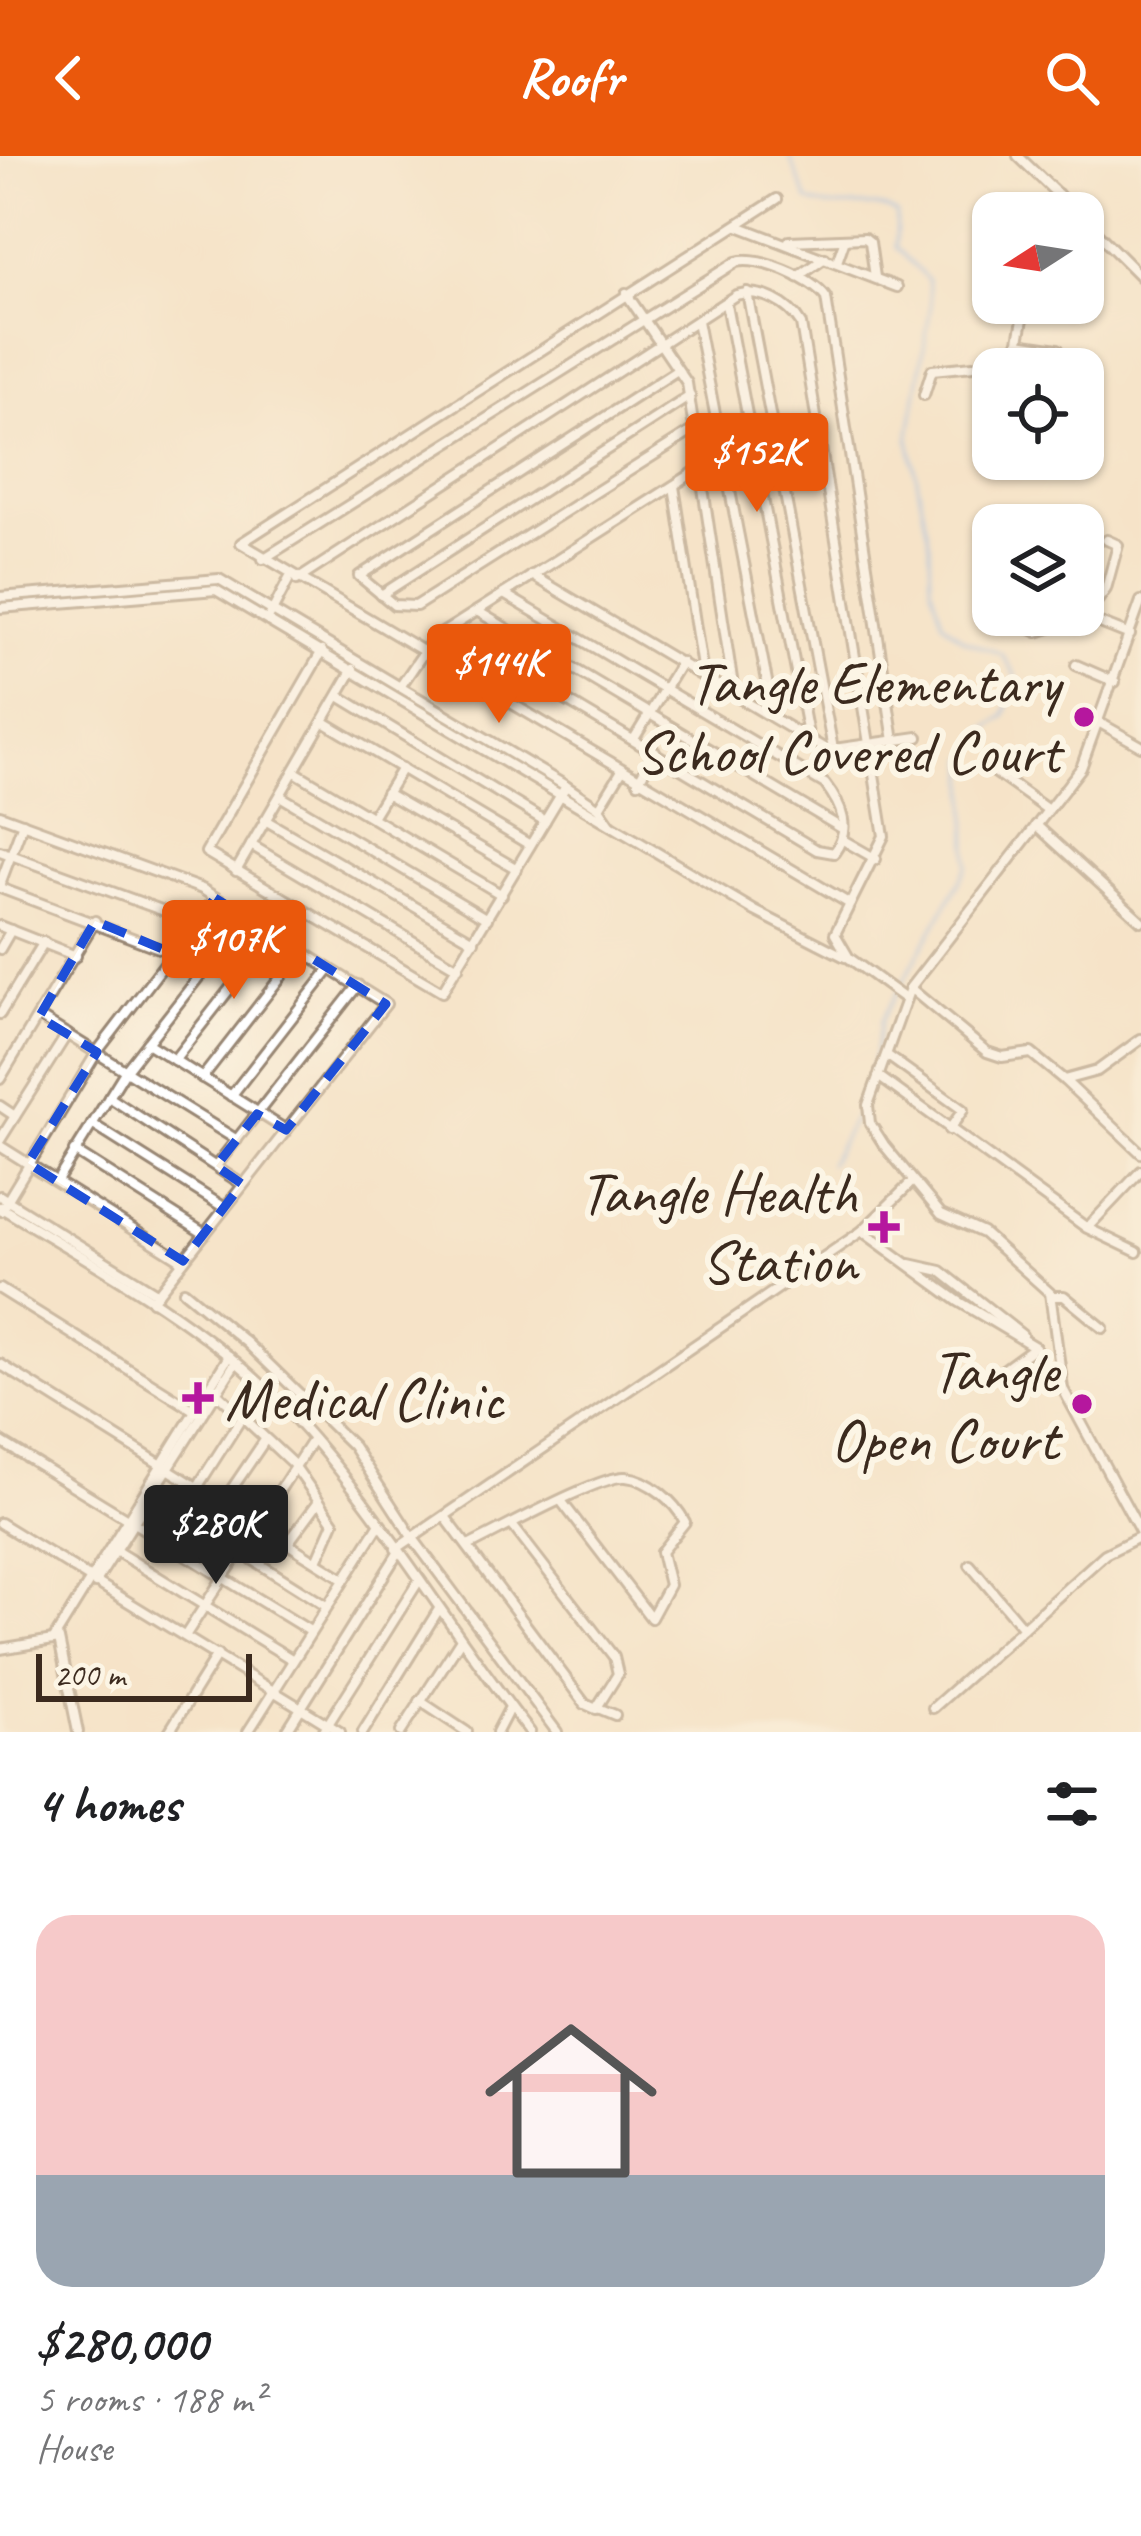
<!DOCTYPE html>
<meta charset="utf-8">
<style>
:root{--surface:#fff;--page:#f6f6f6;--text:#202124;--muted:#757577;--accent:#ea580c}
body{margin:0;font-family:Caveat,sans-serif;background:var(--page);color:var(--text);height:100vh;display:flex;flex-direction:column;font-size:45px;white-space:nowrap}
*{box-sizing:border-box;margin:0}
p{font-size:39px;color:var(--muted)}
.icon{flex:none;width:66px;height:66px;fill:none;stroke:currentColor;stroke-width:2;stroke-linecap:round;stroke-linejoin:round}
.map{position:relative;height:1576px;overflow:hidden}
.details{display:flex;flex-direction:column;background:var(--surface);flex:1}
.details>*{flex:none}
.needle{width:78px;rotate:258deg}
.buttons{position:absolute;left:972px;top:36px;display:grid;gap:24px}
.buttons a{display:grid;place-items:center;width:132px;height:132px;border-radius:24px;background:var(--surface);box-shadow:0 3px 9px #0004;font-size:60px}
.scale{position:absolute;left:36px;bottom:30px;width:216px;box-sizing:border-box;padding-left:12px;border:6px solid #3b2a1e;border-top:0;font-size:33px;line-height:42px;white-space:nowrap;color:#3b2a1e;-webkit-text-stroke:9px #fcf5e5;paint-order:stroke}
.price{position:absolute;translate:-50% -102px;padding:0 27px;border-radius:12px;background:var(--accent);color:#fff;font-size:39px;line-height:78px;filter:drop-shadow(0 3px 6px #0008)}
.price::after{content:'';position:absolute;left:50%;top:72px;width:36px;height:27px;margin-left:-18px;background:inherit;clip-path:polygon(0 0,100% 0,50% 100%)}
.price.on{background:#222;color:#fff}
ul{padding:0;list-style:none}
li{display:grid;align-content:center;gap:24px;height:636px;padding:0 36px}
li span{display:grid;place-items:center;height:372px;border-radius:36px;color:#555}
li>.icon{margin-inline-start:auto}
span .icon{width:216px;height:216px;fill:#fffc;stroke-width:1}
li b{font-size:51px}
h2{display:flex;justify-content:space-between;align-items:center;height:144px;padding:0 36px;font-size:51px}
header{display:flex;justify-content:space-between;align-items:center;height:156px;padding:0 36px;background:var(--accent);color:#fff;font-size:54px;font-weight:700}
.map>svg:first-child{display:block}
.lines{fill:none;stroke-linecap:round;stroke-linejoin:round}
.stream{stroke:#7daee8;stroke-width:3}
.minor-casing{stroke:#988673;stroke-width:14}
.minor{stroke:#fff;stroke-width:8}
.marked{fill:none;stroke:#1d4ed8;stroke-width:9;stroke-dasharray:24 15;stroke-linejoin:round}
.poi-dot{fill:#b5179e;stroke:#fcf5e5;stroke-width:4.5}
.labels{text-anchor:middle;stroke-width:12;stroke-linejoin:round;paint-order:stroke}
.poi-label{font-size:60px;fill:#3b2a1e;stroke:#fcf5e5;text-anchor:end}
</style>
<header><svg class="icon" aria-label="back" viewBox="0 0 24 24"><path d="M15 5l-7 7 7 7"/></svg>Roofr<svg class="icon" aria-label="search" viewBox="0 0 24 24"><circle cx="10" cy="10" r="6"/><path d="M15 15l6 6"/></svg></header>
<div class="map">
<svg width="1141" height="1576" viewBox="0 0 1141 1576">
<rect width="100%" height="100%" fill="#fcf5e5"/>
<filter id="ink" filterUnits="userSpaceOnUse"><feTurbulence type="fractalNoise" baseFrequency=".00833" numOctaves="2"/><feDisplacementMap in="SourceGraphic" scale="24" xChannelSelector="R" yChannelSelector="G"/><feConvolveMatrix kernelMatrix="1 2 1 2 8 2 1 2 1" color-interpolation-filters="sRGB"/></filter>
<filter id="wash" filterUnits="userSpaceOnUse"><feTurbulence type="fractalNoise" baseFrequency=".004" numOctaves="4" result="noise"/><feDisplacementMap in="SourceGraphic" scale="48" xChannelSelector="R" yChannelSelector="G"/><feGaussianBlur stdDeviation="2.7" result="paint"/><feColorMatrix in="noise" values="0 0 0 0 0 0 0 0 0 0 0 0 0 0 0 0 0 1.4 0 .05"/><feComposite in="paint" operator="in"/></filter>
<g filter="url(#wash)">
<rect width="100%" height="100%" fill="#f5e3c8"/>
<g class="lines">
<!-- stream -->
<path class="stream" d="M789,0l19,45c28,13 61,-3 89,12l-1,34 32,33 3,25 -22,134 21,106 1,40 12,37 20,17 39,15 14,22 -11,40 -20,14 -18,29 1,107 -87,155 -14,73 -38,70"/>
</g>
</g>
<g filter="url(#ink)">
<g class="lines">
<!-- minor casing -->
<g class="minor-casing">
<g id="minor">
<polyline points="1018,0 1077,57"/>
<polyline points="777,43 241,387 850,748"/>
<polyline points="1052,57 1058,38"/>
<polyline points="1083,63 1141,121"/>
<polyline points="738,70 897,131"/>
<polyline points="789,85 865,82 870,86 875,121"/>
<polyline points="837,106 845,83"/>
<polyline points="798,121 825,102"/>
<polyline points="747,136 833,593"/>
<polyline points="626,137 687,227 734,536"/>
<polyline points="726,148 809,584"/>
<polyline points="697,165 774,561"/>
<polyline points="1018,187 1058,193"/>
<polyline points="676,215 359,420 394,449 416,450 692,275"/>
<polyline points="924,239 932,214 1015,206 1026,147"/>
<polyline points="674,330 703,518"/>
<path d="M263,403l473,-297c23,-6 76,16 90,36l68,443"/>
<polyline points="532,419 827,594 918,581"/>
<path d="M297,424l439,-285c25,-7 53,9 65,29l83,512 -49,98 14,24 55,40"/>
<polyline points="381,439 690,240"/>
<polyline points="0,441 219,423 566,630 599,652 610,668"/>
<polyline points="1141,445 1081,612 910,832 868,949 870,967 884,989 941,1058 983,1077 1050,1137 1063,1233 1141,1377"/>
<polyline points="0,452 216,434 755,755 845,801"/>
<polyline points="477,455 843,673"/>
<polyline points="991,455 993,456"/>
<polyline points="1000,459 1037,476 1085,461 1106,433 1118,389 1107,384"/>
<polyline points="1085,461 1130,479"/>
<polyline points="268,463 290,421"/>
<path d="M448,474l369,220 17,3c18,-24 8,-47 -9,-69l-321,-190"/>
<polyline points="322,495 206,696 442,836 566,630"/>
<polyline points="1076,509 1115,526"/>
<polyline points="400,531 433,483 701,312"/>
<polyline points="339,540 545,665"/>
<polyline points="324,566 530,689"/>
<polyline points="1100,567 1141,590"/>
<polyline points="634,583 681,506"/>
<polyline points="989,612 1048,654"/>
<polyline points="295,616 502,739"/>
<polyline points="638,626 655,595"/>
<polyline points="386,637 517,713"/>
<polyline points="280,640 487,763"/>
<polyline points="599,652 621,616"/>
<polyline points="0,659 202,733 386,848 152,1145"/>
<polyline points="372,661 402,612"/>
<polyline points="265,664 474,785"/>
<polyline points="1036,669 1141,765"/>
<polyline points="843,684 876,703"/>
<polyline points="251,689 458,812"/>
<polyline points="0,695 197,767"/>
<polyline points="236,715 353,513"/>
<polyline points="0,728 23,667"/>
<polyline points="0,732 172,797"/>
<polyline points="0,770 76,800"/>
<polyline points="0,793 11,774"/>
<polyline points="910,832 987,896 1002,901 1031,897 1064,924 1097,915 1141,883"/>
<polyline points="0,858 44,786"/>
<polyline points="39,861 237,984"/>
<polyline points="147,887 286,974"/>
<polyline points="888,900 963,954 949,974"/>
<polyline points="174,904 272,779"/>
<polyline points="202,922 301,795"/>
<polyline points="881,922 1087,1072 1137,1096"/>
<polyline points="0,923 95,765"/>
<polyline points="1064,924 1141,997"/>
<polyline points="231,940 329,814"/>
<polyline points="109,941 242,1028"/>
<polyline points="0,950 15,960"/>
<polyline points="92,968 225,1052"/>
<polyline points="0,984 67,878"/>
<polyline points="0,990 183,1105"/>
<polyline points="74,995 205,1078"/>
<polyline points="216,1010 358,829"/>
<polyline points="57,1025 126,914 245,762"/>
<polyline points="0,1040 158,1138"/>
<path d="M0,1051c90,55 186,106 263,179 105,101 177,232 267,346"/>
<polyline points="1,1055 97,896 215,742"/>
<polyline points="1088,1071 1141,1015"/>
<polyline points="862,1075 958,1145 1035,1191 1002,1215"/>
<polyline points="910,1108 941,1115 1022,1179"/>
<polyline points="0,1133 197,1256"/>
<polyline points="184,1135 247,1187 353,1290 412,1381 557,1576"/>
<polyline points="1052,1140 1064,1140 1103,1172"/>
<polyline points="0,1208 344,1423"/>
<polyline points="216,1236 293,1308 334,1366 317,1405"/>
<polyline points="0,1285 310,1475"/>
<polyline points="198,1330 242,1261"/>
<polyline points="150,1339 326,1450"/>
<polyline points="223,1346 265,1284"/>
<polyline points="446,1362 585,1548 596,1553 618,1518 614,1501 512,1369"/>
<polyline points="0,1367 340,1576"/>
<polyline points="288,1387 319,1345"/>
<path d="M468,1390c28,-13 133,-72 158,-69 23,2 49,25 59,45l-24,30 8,33 -18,33 -89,-116"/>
<polyline points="396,1393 862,1075 912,1026"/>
<polyline points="116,1395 293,1504"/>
<polyline points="970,1409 1023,1472 1105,1398 1141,1380"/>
<polyline points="95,1427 236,1206"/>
<polyline points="185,1480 313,1283"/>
<polyline points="55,1481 229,1200"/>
<polyline points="0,1493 59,1483 78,1576"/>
<polyline points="420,1545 467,1576"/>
<polyline points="598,1552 615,1559"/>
<polyline points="933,1552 1023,1472"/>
<polyline points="169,1576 217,1499"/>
<polyline points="248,1576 379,1369"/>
<polyline points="286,1576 398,1397"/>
<polyline points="323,1576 418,1426"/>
<polyline points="363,1576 439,1453"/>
<polyline points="401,1576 461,1483"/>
<polyline points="497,1576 510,1551"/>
</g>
</g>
<!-- minor -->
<use href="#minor" class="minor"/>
</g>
</g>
<!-- marked area -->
<path d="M0 0H1141V1576H0ZM215,742l171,106 -100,126 -29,-16 -41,52 26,18 -59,77 -155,-98 69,-111 -58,-35 56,-96 77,32z" fill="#f5e3c8" fill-opacity=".55" fill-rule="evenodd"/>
<path class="marked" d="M215,742l171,106 -100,126 -29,-16 -41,52 26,18 -59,77 -155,-98 69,-111 -58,-35 56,-96 77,32z"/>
<!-- markers -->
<g class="poi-dot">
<circle cx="1084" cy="561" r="12"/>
<path d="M878 1053h12v12h12v12h-12v12h-12v-12h-12v-12h12z"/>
<path d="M192 1224h12v12h12v12h-12v12h-12v-12h-12v-12h12z"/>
<circle cx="1082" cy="1248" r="12"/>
</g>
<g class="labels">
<!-- poi labels -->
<g class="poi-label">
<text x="1060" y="547">Tangle Elementary<tspan x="1060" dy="69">School Covered Court</tspan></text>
<text x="857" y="1057">Tangle Health<tspan x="857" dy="69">Station</tspan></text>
<text x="1058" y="1235">Tangle<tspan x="1058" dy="69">Open Court</tspan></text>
<text x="225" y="1263" text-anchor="start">Medical Clinic</text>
</g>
</g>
</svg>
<div class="buttons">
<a><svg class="needle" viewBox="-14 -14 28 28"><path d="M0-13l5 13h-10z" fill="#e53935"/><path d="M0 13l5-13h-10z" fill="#757577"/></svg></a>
<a><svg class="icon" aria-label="locate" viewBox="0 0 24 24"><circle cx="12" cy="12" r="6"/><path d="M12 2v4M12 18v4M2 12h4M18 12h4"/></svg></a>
<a><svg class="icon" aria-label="layers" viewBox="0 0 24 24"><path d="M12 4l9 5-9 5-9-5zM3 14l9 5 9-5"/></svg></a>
</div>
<div class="scale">200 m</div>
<b class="price" style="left:757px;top:359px">$152K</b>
<b class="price" style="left:499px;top:570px">$144K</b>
<b class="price" style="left:234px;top:846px">$107K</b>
<b class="price on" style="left:216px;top:1431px">$280K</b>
</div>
<section class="details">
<h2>4 homes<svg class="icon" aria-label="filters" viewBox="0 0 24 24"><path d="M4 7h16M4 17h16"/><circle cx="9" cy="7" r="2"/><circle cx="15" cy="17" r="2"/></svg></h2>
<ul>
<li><span style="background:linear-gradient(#f6c9c9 70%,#9aa5b1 0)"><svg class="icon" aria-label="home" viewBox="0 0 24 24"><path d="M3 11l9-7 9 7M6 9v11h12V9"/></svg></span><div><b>$280,000</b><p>5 rooms · 188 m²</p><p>House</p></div></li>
</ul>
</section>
